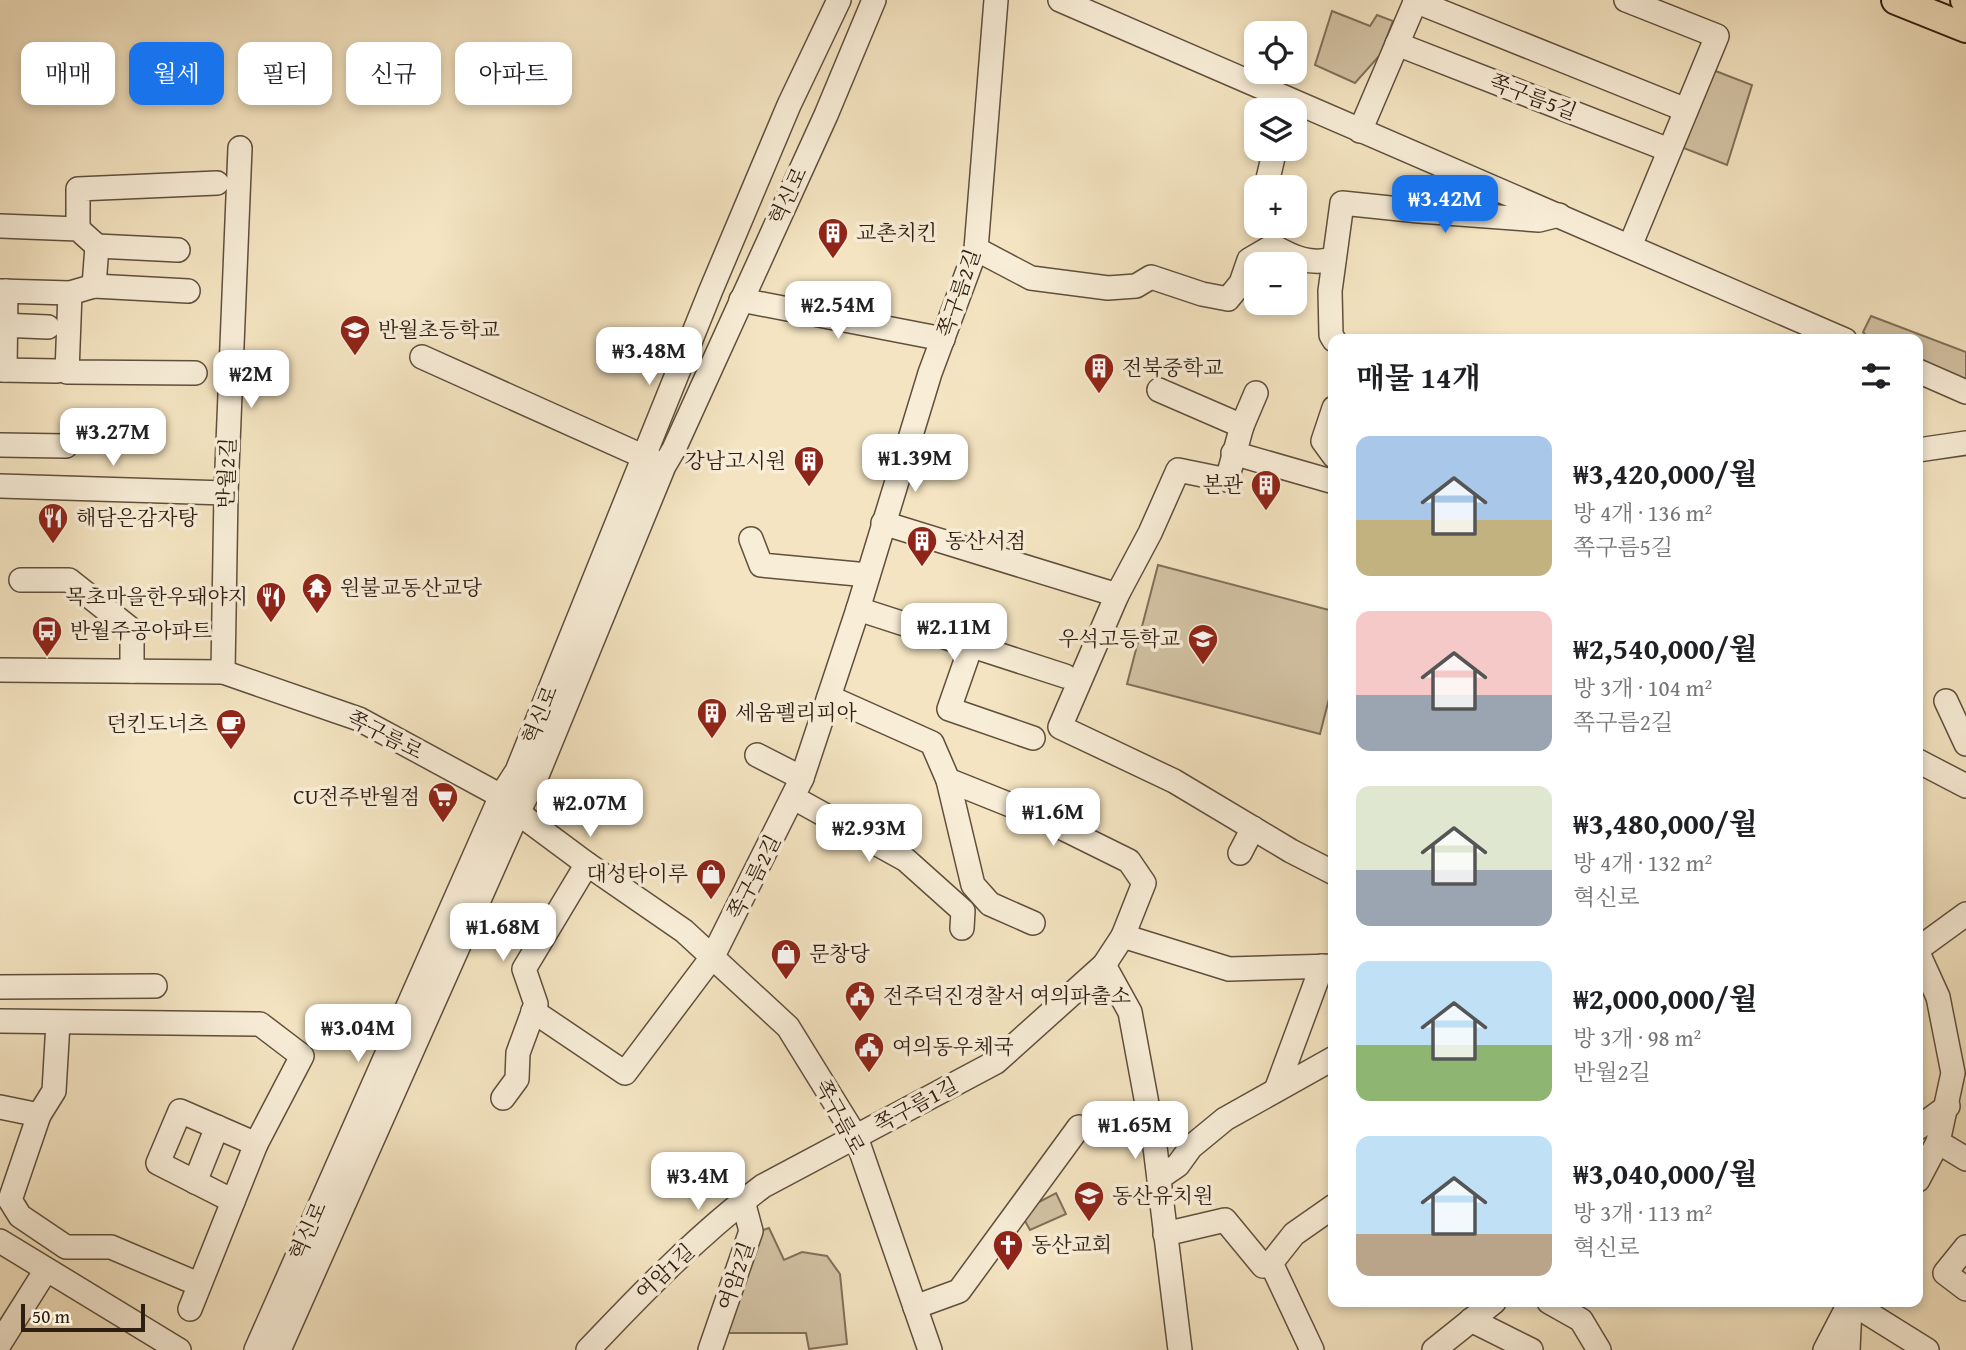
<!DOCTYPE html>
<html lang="ko">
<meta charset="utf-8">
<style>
:root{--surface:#fff;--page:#f6f6f6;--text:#202124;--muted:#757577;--accent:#1a73e8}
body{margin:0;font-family:"Gentium Book Plus","Noto Serif KR",serif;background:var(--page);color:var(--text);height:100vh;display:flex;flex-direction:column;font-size:26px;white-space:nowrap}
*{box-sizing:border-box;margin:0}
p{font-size:23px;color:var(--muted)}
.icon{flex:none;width:38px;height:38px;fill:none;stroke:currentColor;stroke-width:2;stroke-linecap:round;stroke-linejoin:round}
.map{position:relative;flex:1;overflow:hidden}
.sheet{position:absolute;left:1328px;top:334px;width:595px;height:973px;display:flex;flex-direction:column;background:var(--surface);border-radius:14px;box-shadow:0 4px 10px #0003}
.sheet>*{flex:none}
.hud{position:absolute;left:21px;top:42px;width:665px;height:63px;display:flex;gap:14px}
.buttons{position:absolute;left:1244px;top:21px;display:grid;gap:14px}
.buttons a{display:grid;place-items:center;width:63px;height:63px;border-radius:14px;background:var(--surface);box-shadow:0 4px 10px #0003;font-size:35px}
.scale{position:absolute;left:21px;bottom:18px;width:124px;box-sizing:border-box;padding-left:7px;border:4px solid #2e1d11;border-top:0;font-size:19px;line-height:24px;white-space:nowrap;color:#2e1d11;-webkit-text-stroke:5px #f8edd7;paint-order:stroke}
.price{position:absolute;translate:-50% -60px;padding:0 16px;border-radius:14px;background:#fff;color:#222;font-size:23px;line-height:46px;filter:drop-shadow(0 2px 4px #0008)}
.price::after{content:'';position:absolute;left:50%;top:42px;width:21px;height:16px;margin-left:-10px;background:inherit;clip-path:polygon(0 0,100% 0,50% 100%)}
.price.active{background:var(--accent);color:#fff}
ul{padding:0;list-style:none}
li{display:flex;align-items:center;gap:21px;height:175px;padding:0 28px}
li span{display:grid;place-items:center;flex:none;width:196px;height:140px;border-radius:14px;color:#555}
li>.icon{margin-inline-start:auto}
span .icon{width:84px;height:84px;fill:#fffc;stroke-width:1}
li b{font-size:30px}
h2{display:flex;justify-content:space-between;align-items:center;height:84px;padding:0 28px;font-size:30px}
.pill{padding:0 24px;border-radius:14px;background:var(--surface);box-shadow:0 4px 10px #0003;font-size:24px;line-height:63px}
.pill.active{background:var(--accent);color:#fff}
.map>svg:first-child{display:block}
.green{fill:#d2c2a3;stroke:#80705a;stroke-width:2}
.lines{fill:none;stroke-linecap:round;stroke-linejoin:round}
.minor-casing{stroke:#604f3d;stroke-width:26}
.major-casing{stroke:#2e1d11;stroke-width:32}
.minor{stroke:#f8edd7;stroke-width:23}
.major{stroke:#f4e4c1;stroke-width:28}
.labels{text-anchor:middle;stroke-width:7;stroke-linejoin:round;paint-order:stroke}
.street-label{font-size:21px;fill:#2e1d11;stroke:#f8edd7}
.poi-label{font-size:21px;fill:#2e1d11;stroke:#f8edd7;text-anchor:start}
</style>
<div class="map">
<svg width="1966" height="1350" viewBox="0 0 1966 1350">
<rect width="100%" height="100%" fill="#f4e4c1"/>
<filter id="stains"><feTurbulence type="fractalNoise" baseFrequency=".00286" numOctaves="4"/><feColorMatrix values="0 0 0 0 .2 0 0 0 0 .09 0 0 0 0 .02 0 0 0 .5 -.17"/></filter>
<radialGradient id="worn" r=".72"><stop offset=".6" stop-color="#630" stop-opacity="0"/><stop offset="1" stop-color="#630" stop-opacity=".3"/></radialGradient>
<!-- green -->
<g class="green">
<polygon points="1332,11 1370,26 1377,15 1393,21 1380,55 1355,83 1315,65"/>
<polygon points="1713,70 1752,85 1727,165 1681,147"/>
<polygon points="1871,316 1966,352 1966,380 1918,361 1918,340 1869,339 1863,332"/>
<polygon points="1158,565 1333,611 1333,683 1320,734 1127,684"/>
<polygon points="1056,1193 1066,1214 1030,1230 1020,1212"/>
<polygon points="769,1228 784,1260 802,1252 827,1256 840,1274 847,1344 809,1349 806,1333 720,1333 754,1233"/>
</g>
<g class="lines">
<!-- minor casing -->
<g class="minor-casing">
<g id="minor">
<polyline points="1060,0 1845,340"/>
<polyline points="1626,0 1717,36 1630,246"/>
<polyline points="1415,1 1686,110"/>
<polyline points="1397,44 1669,150"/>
<polyline points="1360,131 1416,0"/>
<polyline points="1266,187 1275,149"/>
<polyline points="0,226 78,229 97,246 94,286 70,293 0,291"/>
<polyline points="78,229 78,189 217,183"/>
<polyline points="97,246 178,250"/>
<path d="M976,249l55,29 77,10 28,-2 15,-9 51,17 26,5 13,-16 8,-23 24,-14c21,12 37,19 61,13"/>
<polyline points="94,286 188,291"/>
<polyline points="70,293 67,372 195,373"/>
<polyline points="741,300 943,339"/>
<polyline points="0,325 48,327"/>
<polyline points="1334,340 1331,335 1330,291 1342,203 1419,211 1539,220 1559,215"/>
<polyline points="422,357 658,463"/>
<polyline points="0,370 57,371"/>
<polyline points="5,370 6,291"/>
<polyline points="1918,371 1966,392"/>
<polyline points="1159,390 1242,426"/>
<polyline points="1256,393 1242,426 1227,480 1178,470 1150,533 1117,595 1060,727 1174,781 1291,851 1334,873"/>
<polyline points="1334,408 1323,441 1334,456"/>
<polyline points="0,445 66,446"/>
<polyline points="1918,450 1966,443"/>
<polyline points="1233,453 1334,482"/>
<polyline points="0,486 226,493"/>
<polyline points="883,523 1117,595"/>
<polyline points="751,539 761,565 868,575"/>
<polyline points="21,580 69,580 132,630 132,671"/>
<polyline points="858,609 1065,676"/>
<polyline points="971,646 949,709 1033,738"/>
<polyline points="0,670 223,672 359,719 501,796 529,821 587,864 684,931 788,1027 856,1137 930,1350"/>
<polyline points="223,672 226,493 240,148"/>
<polyline points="829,697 932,743 948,780 973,885 990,904 1033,923"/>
<polyline points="1946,701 1966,744"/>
<polyline points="757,755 802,778"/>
<polyline points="1918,761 1966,786"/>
<polyline points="948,780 1038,816 1129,861 1144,883 1123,936"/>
<polyline points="794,798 906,860 963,911 962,928"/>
<polyline points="1240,853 1253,828"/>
<polyline points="1918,949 1966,914"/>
<polyline points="1918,953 1938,997 1953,1073 1938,1142 1918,1180"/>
<polyline points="1104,965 1130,1012 1155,1147 1180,1350"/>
<polyline points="0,987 155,986"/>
<polyline points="533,1011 625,1073 713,956 802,778 858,609 930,373 976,249 996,0"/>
<polyline points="0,1021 260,1024 302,1056 256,1144 190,1309"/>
<polyline points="1276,1090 1322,966"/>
<polyline points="503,1098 517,1079 518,1053 536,1004 524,969 587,864"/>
<polyline points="0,1107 39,1115 54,1091 58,1023"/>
<polyline points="39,1115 10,1200 20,1216 66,1247 111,1247 198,1284"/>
<polyline points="1918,1128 1948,1106"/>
<polyline points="1938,1142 1966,1159"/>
<polyline points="1159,1178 1178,1165 1191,1147 1225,1119 1334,1058"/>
<polyline points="195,1182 217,1127"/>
<polyline points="233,1201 158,1163 180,1111 256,1144"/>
<polyline points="1165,1234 1225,1220 1263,1266 1271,1263"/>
<polyline points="0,1241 179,1350"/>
<polyline points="1966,1247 1945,1273 1966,1289"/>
<polyline points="1549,1302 1581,1320 1599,1350"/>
<polyline points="1850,1302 1927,1350"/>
<polyline points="915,1307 959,1291 1079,1127"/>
<polyline points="1471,1320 1531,1350"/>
<polyline points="0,1343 46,1270"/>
<polyline points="256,1350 501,796 517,771 711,290 789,105 839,0"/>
<polyline points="279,1350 519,810 536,778 664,466 674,449 826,115 874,0"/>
<path d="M588,1350c55,-58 111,-116 175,-164l233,-124 108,-97 19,-29 106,33 105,-3"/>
<polyline points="710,1350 751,1231 743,1201"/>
<polyline points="1312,1350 1271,1263 1294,1234 1334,1206"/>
<polyline points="1434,1350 1494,1302"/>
<polyline points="1825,1350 1850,1302"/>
<polyline points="1848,1350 1850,1308"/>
</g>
</g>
<!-- major casing -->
<g class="major-casing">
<g id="major">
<polyline points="1896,0 1966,28"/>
<polyline points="1965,0 1966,0"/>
</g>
</g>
<!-- minor -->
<use href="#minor" class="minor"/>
<!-- major -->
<use href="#major" class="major"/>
</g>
<!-- icons -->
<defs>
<g id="building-pin" transform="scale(1.575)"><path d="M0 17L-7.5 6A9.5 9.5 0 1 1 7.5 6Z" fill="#8f2418" stroke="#f8edd7"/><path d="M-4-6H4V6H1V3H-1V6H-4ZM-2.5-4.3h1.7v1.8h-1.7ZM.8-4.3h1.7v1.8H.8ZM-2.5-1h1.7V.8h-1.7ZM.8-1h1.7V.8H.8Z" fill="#fff"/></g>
<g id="school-pin" transform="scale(1.575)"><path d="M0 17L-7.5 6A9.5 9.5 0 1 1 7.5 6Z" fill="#8f2418" stroke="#f8edd7"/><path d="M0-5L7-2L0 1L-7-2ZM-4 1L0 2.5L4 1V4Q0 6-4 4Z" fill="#fff"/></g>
<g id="restaurant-pin" transform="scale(1.575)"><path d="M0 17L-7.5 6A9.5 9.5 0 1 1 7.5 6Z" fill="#8f2418" stroke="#f8edd7"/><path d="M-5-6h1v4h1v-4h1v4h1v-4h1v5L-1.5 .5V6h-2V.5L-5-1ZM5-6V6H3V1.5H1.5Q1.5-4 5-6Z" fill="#fff"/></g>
<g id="temple-pin" transform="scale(1.575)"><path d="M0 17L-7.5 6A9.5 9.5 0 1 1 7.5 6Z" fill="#8f2418" stroke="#f8edd7"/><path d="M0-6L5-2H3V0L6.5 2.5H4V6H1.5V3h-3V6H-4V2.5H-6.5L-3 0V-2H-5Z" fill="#fff"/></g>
<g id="bus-pin" transform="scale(1.575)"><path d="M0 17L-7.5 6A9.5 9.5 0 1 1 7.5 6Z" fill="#8f2418" stroke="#f8edd7"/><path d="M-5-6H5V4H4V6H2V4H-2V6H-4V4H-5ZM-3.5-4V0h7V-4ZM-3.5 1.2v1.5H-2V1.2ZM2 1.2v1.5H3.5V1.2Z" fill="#fff"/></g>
<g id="cafe-pin" transform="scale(1.575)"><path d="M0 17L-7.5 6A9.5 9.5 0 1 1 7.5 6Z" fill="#8f2418" stroke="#f8edd7"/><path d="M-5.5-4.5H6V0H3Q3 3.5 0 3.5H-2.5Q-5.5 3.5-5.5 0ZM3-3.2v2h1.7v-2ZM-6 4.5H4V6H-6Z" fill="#fff"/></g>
<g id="supermarket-pin" transform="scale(1.575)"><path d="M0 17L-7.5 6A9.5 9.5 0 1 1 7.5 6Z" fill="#8f2418" stroke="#f8edd7"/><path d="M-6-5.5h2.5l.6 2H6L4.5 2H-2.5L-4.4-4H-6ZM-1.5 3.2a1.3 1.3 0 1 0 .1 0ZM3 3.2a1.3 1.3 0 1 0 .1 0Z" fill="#fff"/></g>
<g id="shop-pin" transform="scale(1.575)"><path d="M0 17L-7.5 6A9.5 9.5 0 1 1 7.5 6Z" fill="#8f2418" stroke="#f8edd7"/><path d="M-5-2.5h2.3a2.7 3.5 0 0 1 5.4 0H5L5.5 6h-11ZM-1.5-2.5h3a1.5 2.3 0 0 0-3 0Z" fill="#fff"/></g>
<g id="civic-pin" transform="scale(1.575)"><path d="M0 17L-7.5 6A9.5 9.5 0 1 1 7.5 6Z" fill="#8f2418" stroke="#f8edd7"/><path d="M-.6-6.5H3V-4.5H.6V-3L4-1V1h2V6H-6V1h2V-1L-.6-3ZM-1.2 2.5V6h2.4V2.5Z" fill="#fff"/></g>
<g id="church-pin" transform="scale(1.575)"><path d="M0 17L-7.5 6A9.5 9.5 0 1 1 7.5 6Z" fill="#8f2418" stroke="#f8edd7"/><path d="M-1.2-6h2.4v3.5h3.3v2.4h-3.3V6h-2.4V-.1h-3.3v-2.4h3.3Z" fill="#fff"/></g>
</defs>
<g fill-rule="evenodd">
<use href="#building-pin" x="833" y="233"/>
<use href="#school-pin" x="355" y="330"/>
<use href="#building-pin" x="1099" y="368"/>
<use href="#building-pin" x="809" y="461"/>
<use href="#building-pin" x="1266" y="485"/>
<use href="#restaurant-pin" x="53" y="518"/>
<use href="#building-pin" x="922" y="541"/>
<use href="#temple-pin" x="317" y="588"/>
<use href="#restaurant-pin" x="271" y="597"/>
<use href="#bus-pin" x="47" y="631"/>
<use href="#school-pin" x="1203" y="639"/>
<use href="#building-pin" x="712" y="713"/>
<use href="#cafe-pin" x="231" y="724"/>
<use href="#supermarket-pin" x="443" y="797"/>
<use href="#shop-pin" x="711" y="874"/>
<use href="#shop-pin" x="786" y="954"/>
<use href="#civic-pin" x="860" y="996"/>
<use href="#civic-pin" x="869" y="1047"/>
<use href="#school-pin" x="1089" y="1196"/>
<use href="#church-pin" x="1008" y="1245"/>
</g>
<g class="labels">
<!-- street labels -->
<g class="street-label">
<text transform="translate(1533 97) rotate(21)" y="7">쪽구름5길</text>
<text transform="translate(788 196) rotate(-65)" y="7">혁신로</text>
<text transform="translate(959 293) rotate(-71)" y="7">쪽구름2길</text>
<text transform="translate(227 473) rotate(-88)" y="7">반월2길</text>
<text transform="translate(540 715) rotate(-68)" y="7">혁신로</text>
<text transform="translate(385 735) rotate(27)" y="7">쪽구름로</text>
<text transform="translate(754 877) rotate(-63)" y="7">쪽구름2길</text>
<text transform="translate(916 1105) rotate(-28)" y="7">쪽구름1길</text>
<text transform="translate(840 1117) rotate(62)" y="7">쪽구름로</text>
<text transform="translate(308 1231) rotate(-66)" y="7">혁신로</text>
<text transform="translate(665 1272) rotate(-43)" y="7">여암1길</text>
<text transform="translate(736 1276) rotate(-71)" y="7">여암2길</text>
</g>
<!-- poi labels -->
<g class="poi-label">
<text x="856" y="240">교촌치킨</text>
<text x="378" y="337">반월초등학교</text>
<text x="1122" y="375">전북중학교</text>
<text x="786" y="468" text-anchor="end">강남고시원</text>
<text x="1243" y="492" text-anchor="end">본관</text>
<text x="76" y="525">해담은감자탕</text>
<text x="945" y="548">동산서점</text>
<text x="340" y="595">원불교동산교당</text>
<text x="248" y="604" text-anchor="end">목초마을한우돼야지</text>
<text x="70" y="638">반월주공아파트</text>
<text x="1180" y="646" text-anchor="end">우석고등학교</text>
<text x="735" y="720">세움펠리피아</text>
<text x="208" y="731" text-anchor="end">던킨도너츠</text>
<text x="420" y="804" text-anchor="end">CU전주반월점</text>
<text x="688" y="881" text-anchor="end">대성타이루</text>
<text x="809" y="961">문창당</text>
<text x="883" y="1003">전주덕진경찰서 여의파출소</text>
<text x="892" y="1054">여의동우체국</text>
<text x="1112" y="1203">동산유치원</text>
<text x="1031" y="1252">동산교회</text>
</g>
</g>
<rect width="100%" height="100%" filter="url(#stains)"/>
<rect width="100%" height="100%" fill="url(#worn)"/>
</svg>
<div class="buttons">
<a><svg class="icon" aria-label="locate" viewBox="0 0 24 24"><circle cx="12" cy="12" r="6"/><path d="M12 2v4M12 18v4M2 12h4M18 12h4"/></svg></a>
<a><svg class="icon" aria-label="layers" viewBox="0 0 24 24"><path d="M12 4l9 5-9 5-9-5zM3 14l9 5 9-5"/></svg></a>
<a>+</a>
<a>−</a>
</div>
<div class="scale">50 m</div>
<b class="price active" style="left:1445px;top:235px">₩3.42M</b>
<b class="price" style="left:838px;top:341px">₩2.54M</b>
<b class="price" style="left:649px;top:387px">₩3.48M</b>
<b class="price" style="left:251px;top:410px">₩2M</b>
<b class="price" style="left:113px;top:468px">₩3.27M</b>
<b class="price" style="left:915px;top:494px">₩1.39M</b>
<b class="price" style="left:954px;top:663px">₩2.11M</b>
<b class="price" style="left:590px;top:839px">₩2.07M</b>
<b class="price" style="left:1053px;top:848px">₩1.6M</b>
<b class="price" style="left:869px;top:864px">₩2.93M</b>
<b class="price" style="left:503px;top:963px">₩1.68M</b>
<b class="price" style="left:358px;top:1064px">₩3.04M</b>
<b class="price" style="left:1135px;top:1161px">₩1.65M</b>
<b class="price" style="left:698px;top:1212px">₩3.4M</b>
<div class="hud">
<a class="pill">매매</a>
<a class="pill active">월세</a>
<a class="pill">필터</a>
<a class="pill">신규</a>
<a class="pill">아파트</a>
</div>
<section class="sheet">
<h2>매물 14개<svg class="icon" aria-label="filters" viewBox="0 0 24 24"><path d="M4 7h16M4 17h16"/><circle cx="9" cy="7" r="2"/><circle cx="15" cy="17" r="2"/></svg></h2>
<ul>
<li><span style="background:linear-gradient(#a9c7e8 60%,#c2b280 0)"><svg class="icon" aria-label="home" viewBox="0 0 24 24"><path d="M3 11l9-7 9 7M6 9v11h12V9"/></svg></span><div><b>₩3,420,000/월</b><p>방 4개 · 136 m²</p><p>쪽구름5길</p></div></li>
<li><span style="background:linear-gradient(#f6c9c9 60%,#9aa5b1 0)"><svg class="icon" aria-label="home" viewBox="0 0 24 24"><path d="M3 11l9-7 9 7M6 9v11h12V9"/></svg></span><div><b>₩2,540,000/월</b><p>방 3개 · 104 m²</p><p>쪽구름2길</p></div></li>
<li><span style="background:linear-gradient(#dfe7d0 60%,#9aa5b1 0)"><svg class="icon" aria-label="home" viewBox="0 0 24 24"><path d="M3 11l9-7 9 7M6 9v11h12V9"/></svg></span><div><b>₩3,480,000/월</b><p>방 4개 · 132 m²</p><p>혁신로</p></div></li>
<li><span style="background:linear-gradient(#bfe0f5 60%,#8fb573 0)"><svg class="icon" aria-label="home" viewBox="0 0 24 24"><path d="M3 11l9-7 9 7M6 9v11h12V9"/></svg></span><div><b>₩2,000,000/월</b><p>방 3개 · 98 m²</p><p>반월2길</p></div></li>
<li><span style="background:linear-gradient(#bfe0f5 70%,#b9a48a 0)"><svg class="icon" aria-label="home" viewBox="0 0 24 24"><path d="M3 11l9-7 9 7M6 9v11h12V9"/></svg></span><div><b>₩3,040,000/월</b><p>방 3개 · 113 m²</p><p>혁신로</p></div></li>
</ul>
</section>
</div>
